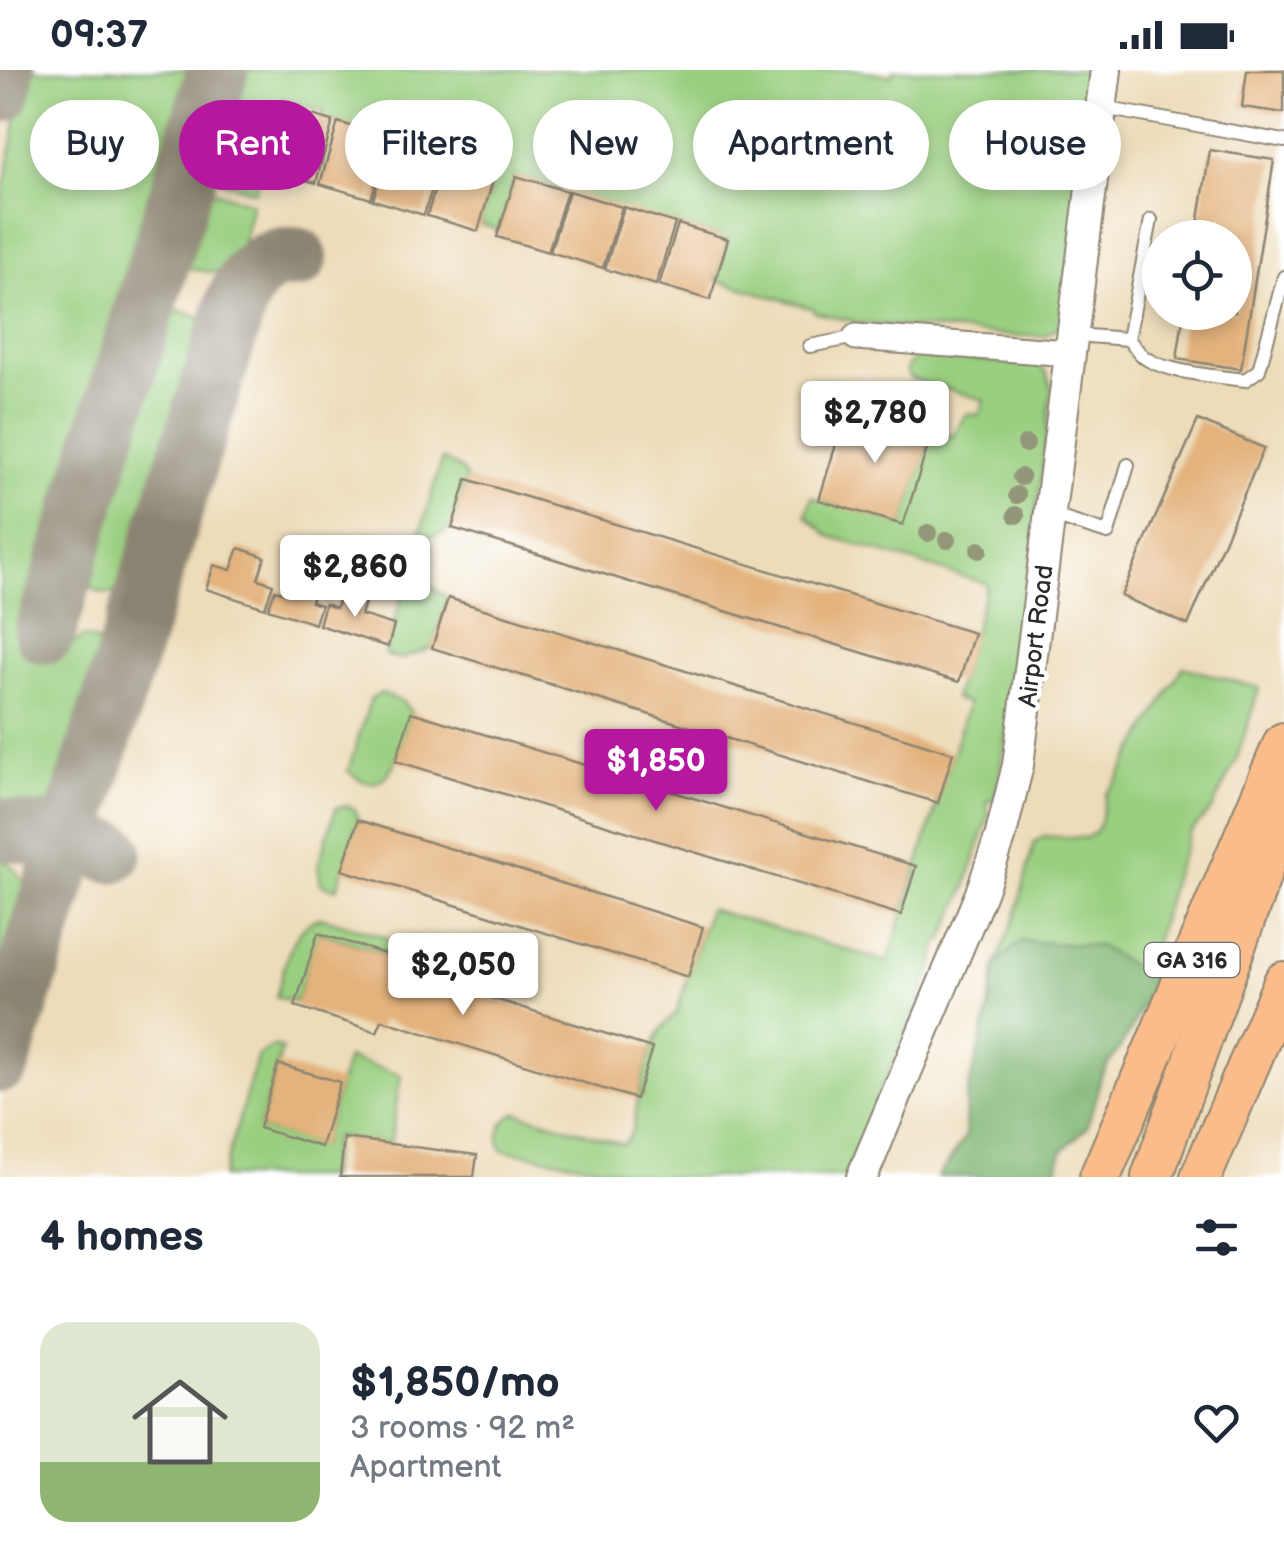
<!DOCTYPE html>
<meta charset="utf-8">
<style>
:root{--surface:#fff;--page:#f6f6f7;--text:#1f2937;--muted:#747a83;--accent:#b5179e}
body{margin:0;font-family:"Balsamiq Sans",sans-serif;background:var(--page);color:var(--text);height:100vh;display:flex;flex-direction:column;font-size:38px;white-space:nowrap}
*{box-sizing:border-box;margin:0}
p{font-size:32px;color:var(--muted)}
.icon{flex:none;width:55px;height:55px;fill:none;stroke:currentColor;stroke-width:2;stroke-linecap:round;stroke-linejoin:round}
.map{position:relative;height:1107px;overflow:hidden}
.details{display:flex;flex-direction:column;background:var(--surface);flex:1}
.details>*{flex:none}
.top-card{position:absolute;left:30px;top:30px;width:1225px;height:90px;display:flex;gap:20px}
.fabs{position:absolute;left:1142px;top:150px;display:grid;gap:20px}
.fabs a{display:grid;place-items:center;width:110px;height:110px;border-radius:50%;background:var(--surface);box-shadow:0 5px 15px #0003;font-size:50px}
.price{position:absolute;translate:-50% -85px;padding:0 22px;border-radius:10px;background:#fff;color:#222;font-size:32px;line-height:65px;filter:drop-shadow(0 2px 5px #0008)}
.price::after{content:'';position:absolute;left:50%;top:60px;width:30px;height:22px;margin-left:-15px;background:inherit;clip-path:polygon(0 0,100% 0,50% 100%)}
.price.active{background:var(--accent);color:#fff}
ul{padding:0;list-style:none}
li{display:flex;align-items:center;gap:30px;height:250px;padding:0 40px}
li span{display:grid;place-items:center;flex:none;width:280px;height:200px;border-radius:30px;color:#555}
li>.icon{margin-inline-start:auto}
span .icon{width:120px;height:120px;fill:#fffc;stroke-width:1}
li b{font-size:42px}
h2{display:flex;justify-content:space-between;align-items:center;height:120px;padding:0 40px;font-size:42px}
.tag{padding:0 35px;border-radius:45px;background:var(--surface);box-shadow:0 5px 15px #0003;font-size:35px;line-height:90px}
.tag.active{background:var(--accent);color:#fff}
.status{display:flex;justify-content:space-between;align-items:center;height:70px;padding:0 50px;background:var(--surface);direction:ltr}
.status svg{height:28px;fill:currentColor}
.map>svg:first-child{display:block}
.green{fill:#9acf80;stroke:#627d56;stroke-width:2.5}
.forest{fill:#7bb26e;stroke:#536e4c;stroke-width:2.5}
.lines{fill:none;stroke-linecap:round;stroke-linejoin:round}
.taxiway{stroke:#8c8472;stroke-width:62}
.building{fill:#e3b27d}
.service-casing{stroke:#8c8472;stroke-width:16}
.minor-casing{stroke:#8c8472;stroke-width:29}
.tertiary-casing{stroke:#8c8472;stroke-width:34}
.trunk-casing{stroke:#8c8472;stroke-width:44}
.service{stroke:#fff;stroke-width:12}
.minor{stroke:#fff;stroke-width:25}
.tertiary{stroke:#fff;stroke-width:30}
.trunk{stroke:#f9bc8a;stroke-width:40}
.tree{fill:#949679}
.labels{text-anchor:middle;stroke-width:9;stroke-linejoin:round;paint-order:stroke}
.shield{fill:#fff;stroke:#6b6b6b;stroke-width:2.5}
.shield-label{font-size:22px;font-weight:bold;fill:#2b2b2b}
.street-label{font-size:25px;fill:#2b2b2b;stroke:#fff}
</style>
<div class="status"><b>09:37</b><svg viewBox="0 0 49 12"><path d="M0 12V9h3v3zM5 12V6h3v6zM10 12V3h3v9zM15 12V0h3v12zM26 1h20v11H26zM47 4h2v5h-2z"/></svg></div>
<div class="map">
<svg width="1284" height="1107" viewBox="0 0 1284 1107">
<rect width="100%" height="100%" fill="#fff"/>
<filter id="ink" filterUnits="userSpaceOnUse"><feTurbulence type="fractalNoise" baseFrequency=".01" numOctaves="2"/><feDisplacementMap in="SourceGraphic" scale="20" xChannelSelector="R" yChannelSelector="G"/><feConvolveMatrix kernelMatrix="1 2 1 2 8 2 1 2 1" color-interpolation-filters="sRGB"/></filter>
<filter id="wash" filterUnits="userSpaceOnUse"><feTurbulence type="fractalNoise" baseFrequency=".0048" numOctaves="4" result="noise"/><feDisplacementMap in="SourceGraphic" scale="40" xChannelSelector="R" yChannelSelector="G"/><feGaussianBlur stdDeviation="2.25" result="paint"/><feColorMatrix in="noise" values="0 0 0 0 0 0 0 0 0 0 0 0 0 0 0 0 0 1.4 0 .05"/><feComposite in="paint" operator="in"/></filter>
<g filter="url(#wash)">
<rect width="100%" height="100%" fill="#eddcba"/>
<!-- green -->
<g class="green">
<path d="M25,0h171l-43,149 1,3 34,10 19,-43 45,14 -12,52c-18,36 -69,4 -95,-3 -41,124 -78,250 -118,375l37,13v10l19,-13c17,1 27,15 27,33 -1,14 -10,32 -15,45 -6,20 -10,43 -19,61 -13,27 -49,36 -76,33v-596z"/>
<polygon points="239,0 859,0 891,6 893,0 1096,0 1060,256 1044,266 1016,266 860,253 814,242 814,239 716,210 728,169 516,106 499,160 480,154 496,100 322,48 324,41 282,29 264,91 259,89 256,98 261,101 255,122 208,106"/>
<path d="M180,241l24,8 7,16 -2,11 -65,216c-10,21 -28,42 -52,26l-3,-21 77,-253z"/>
<path d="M916,285l122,10 9,9 5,15 -25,206 -30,195 -4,12 -4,-2 -2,4 2,11 -25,77 -21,49 -3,-2c-4,8 -5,21 -8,31l-88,207h-187l-155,-27c-8,-16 0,-29 14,-38l107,32c13,-12 11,-27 15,-44 6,-28 14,-68 38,-86l33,-105 179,53 80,-259 -14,-4 33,-115 -158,-48 -23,-21 6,-18 91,28 29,-94 22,5 10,-20 5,-2 11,1 4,-15 -74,-22 -4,-8z"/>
<polygon points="442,389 461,399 467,409 452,458 433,466 419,467"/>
<polygon points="408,505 419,509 448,528 432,578 401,589 385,585"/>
<polygon points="1183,597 1259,618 1237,688 1212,739 1190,763 1174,805 1151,886 1154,909 1097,876 1021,871 996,894 1016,846 1034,773 1043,766 1086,768 1095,762 1100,752 1106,724 1117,711"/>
<path d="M382,623l22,10 7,9c-9,29 -20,98 -63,59l23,-73z"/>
<polygon points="347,736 355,739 358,750 337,819 321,814 318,796 336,738"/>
<polygon points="0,787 16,800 24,812 33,841 0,946"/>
<path d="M321,847l62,19 15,11 -3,9 -76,-23 -23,69 -20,-5c9,-29 13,-70 45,-80z"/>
<polygon points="274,976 282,979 259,1058 321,1076 347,988 401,1005 390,1074 334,1067 328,1107 222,1107 258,985"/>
</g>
<!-- forest -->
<polygon class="forest" points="1021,871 1099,876 1154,909 1129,964 1102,1004 1087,1057 1062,1081 1055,1107 938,1107 965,1068 966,1029 989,939 996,894"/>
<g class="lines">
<!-- taxiway -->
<g class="taxiway">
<polyline points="0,22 4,0"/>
<polyline points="45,563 218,0"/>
<polyline points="0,759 76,771 112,782"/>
<path d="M0,992l238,-763c11,-27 29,-44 59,-41"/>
</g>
</g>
<g id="blocks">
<!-- building -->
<g class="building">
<polygon points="1247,0 1284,0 1284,43 1242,37"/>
<polygon points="280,36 333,51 316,113 262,98"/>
<polygon points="338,52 389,68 371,129 320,114"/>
<polygon points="391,68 443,83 424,145 373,130"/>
<polygon points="1210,80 1274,90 1241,299 1177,289 1184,242 1235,242 1235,168 1196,168"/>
<polygon points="445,85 496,100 478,161 427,146"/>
<polygon points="516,106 567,121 548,182 497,167"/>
<polygon points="569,121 622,137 603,198 550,182"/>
<polygon points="624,137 675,153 656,215 605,199"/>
<polygon points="678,154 728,169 710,230 659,215"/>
<polygon points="847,338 932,363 903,455 819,430"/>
<polygon points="1198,350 1264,378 1188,555 1121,526"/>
<polygon points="467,409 974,563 959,612 452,458"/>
<polygon points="239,478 265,487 258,509 273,514 265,538 206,519 214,495 231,500"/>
<polygon points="293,501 318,509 311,532 321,535 315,554 268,539 275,520 286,523"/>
<polygon points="342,518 367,526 361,545 394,555 388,577 319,555 325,534 336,538"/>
<polygon points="448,528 953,683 938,733 432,578"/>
<polygon points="411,642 916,796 901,845 396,691"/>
<polygon points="358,750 703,857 688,907 342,800"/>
<polygon points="318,863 401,889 398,899 652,978 636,1029 382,950 377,962 295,936"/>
<polygon points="278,994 340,1012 321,1077 259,1058"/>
<polygon points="344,1068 477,1085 474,1107 340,1107"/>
</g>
</g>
</g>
<g filter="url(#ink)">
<use href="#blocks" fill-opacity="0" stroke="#8c8472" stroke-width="2.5"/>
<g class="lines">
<!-- service casing -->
<g class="service-casing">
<g id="service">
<polyline points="1103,38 1284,71"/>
<path d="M1074,265l54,4c5,6 10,13 16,18 19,15 76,20 101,23l14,-10 25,-93"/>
<polyline points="1128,269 1151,150"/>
<polyline points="810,276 856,267"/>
<polyline points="1050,445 1108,463 1128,395"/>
</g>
</g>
<!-- minor casing -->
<g class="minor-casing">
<polyline id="minor" points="856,267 1069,283"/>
</g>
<!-- tertiary casing -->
<g class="tertiary-casing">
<polyline id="tertiary" points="862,1107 981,823 1000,768 1018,695 1106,0"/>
</g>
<!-- trunk casing -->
<g class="trunk-casing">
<g id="trunk">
<polyline points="1100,1107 1284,673"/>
<polyline points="1152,1107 1260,807 1281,735"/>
<polyline points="1201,1107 1284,912"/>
</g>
</g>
<!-- service -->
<use href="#service" class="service"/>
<!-- minor -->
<use href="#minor" class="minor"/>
<!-- tertiary -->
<use href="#tertiary" class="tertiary"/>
<!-- trunk -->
<use href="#trunk" class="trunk"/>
</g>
<!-- trees -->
<g class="tree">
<circle cx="1026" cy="374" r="9"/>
<circle cx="1021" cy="407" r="9"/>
<circle cx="1017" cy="425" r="9"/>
<circle cx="1016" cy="445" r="9"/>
<circle cx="928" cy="463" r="9"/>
<circle cx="947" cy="470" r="9"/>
<circle cx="979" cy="480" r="9"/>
</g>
</g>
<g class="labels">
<!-- shield labels -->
<rect class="shield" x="1144.5" y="873" width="95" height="34" rx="8"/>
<g class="shield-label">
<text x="1192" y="898">GA 316</text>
</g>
<!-- street labels -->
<g class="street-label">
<text transform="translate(1035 566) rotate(-83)" y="9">Airport Road</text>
</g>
</g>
</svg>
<div class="fabs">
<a><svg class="icon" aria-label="locate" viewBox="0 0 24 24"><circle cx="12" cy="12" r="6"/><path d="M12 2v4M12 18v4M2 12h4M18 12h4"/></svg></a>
</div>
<b class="price" style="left:875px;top:396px">$2,780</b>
<b class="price" style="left:355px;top:550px">$2,860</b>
<b class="price active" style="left:656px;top:744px">$1,850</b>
<b class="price" style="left:463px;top:948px">$2,050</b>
<div class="top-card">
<a class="tag">Buy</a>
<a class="tag active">Rent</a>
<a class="tag">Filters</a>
<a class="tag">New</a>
<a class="tag">Apartment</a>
<a class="tag">House</a>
</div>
</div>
<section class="details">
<h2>4 homes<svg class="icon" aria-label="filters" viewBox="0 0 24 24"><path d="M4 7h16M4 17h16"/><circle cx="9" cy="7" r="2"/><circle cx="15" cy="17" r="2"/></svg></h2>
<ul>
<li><span style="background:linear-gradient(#dfe7d0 70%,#8fb573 0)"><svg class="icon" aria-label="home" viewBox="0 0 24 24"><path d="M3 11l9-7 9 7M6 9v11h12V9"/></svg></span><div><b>$1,850/mo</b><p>3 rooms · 92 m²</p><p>Apartment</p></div><svg class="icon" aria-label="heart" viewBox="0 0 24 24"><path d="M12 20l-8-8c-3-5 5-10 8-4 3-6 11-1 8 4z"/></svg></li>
</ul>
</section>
